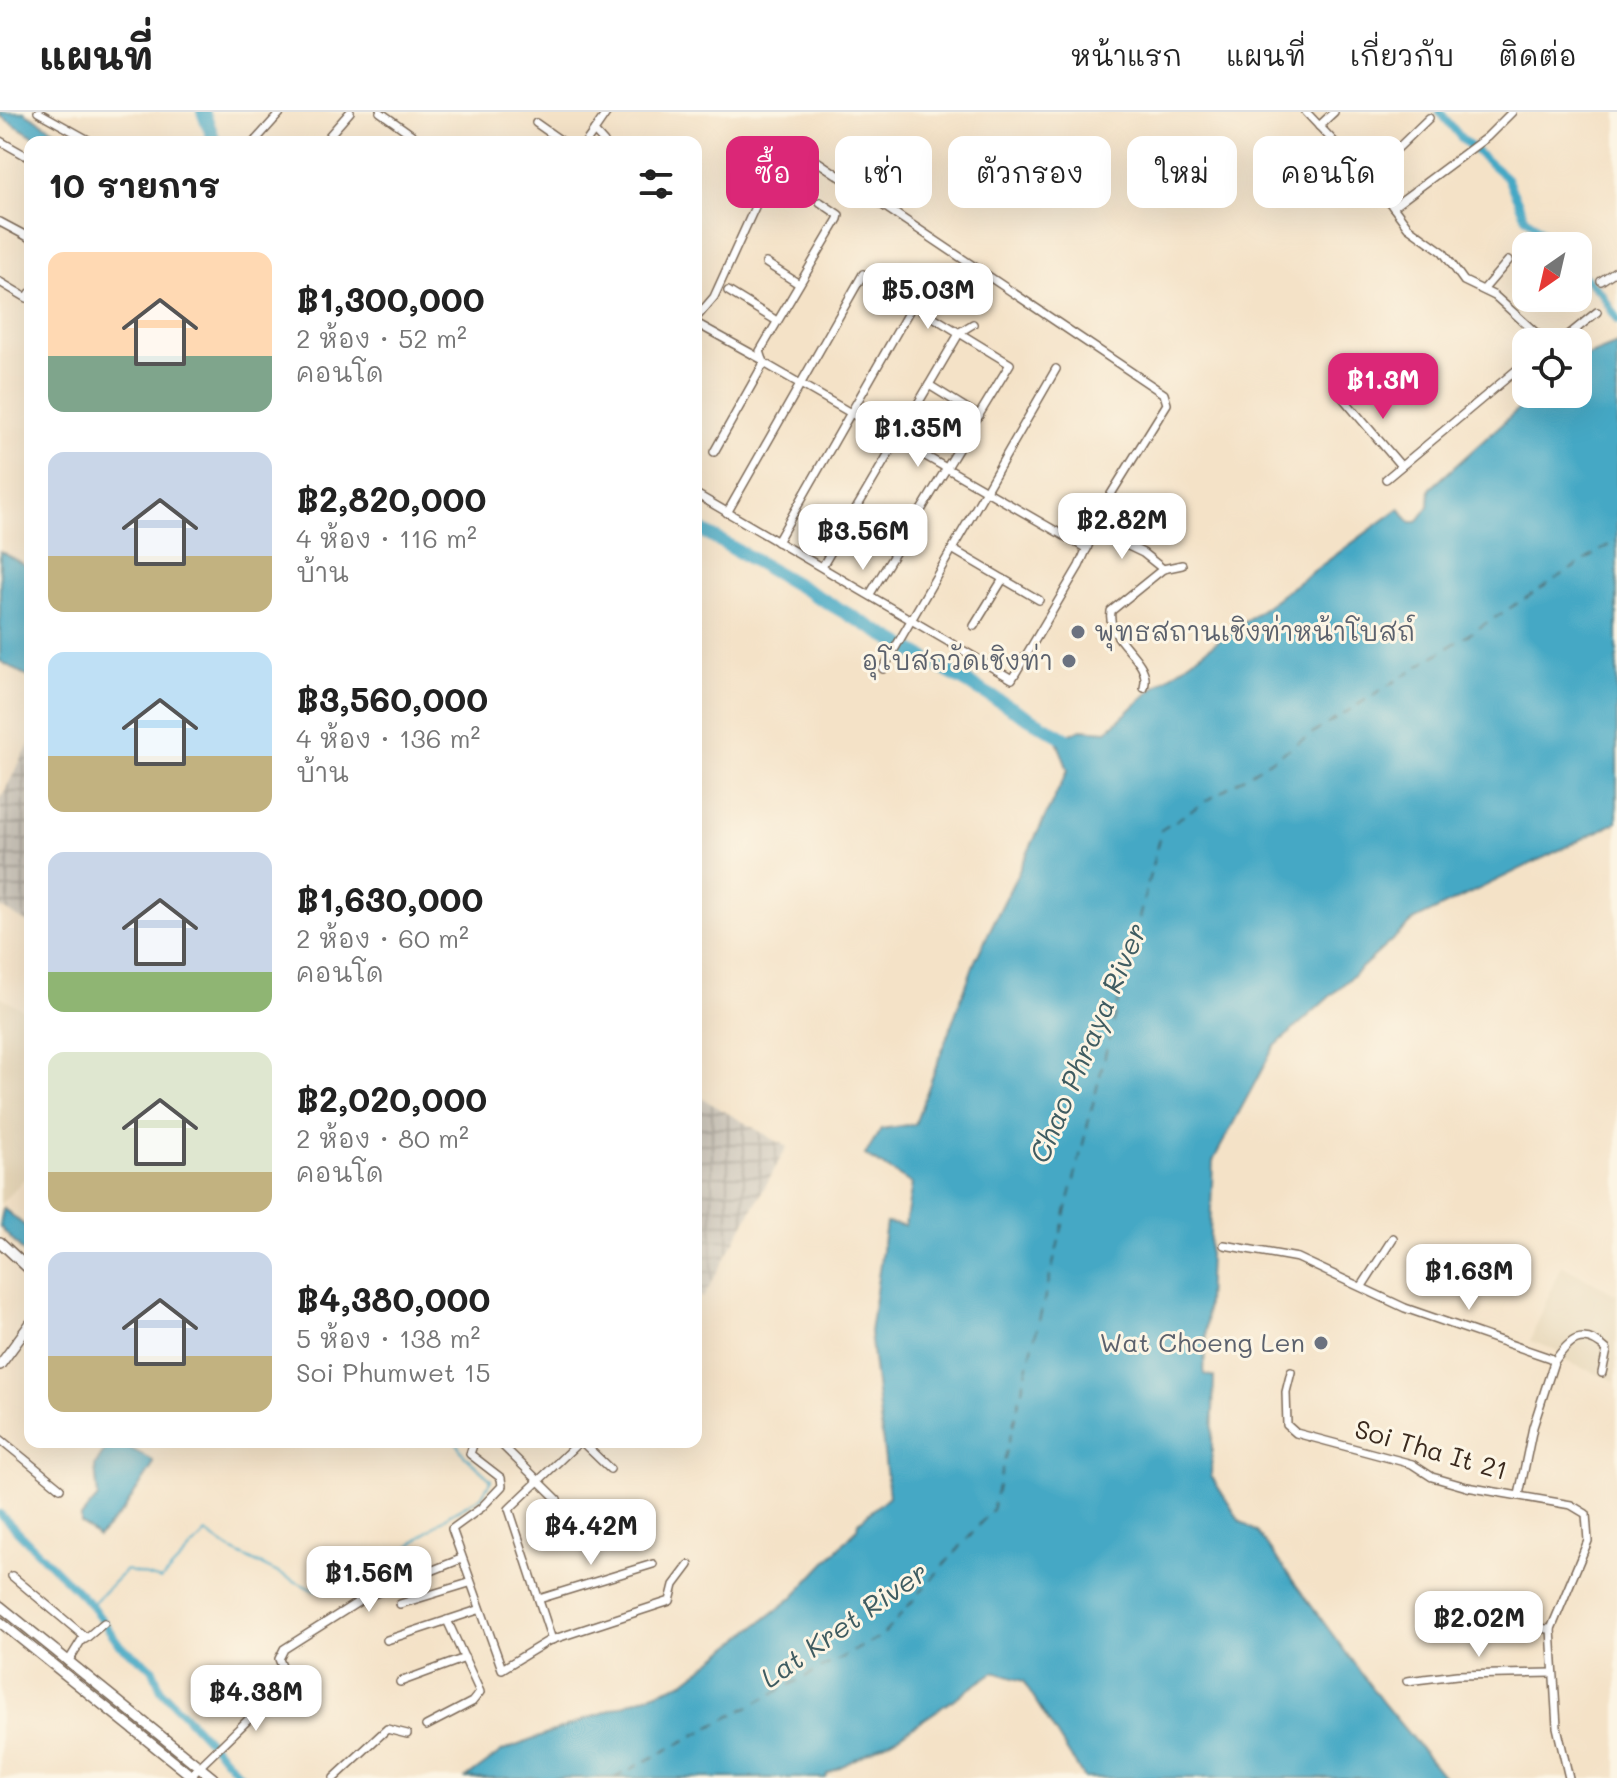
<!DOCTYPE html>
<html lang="th">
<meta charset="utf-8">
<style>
:root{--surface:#fff;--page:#f6f6f6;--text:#222;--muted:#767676;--line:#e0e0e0;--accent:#db2777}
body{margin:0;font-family:Mali,"Playpen Sans Thai",sans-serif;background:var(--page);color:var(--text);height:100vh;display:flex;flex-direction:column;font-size:30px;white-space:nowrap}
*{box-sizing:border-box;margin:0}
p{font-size:26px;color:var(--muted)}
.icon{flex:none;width:44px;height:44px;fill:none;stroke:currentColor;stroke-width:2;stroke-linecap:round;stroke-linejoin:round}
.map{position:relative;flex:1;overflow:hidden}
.panel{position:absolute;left:24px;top:24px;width:678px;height:1312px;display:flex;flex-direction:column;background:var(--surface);border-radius:16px;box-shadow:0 8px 32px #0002}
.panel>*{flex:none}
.top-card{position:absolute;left:726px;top:24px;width:760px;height:72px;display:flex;gap:16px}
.needle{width:52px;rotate:214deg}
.tools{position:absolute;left:1512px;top:120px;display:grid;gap:16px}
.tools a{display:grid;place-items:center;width:80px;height:80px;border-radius:16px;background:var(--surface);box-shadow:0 8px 32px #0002;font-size:40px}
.price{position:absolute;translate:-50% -68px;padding:0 18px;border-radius:16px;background:#fff;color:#222;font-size:26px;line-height:52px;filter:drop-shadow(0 2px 4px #0008)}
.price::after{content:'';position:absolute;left:50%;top:48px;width:24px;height:18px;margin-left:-12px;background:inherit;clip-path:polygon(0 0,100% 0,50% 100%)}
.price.active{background:var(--accent);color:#fff}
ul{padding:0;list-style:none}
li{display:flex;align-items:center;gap:24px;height:200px;padding:0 24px}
li span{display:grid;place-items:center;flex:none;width:224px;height:160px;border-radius:16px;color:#555}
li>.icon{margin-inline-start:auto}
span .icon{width:96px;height:96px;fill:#fffc;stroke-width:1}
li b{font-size:34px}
h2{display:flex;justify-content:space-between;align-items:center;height:96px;padding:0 24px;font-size:34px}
.tag{padding:0 28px;border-radius:16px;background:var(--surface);box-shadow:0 8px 32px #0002;font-size:28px;line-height:72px}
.tag.active{background:var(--accent);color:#fff}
header{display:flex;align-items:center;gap:48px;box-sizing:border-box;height:112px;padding:0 40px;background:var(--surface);border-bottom:2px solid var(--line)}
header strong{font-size:38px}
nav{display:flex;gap:44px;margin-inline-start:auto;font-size:28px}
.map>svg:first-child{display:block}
.built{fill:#e6d6b7}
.industrial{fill:url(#industrial-grid)}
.water{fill:#45a8c5;stroke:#406972;stroke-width:2}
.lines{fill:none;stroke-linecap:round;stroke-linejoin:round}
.stream{stroke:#45a8c5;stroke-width:2}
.canal{stroke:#45a8c5;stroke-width:8}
.river{stroke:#45a8c5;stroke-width:14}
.ferry{stroke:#3f5c61;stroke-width:2;stroke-dasharray:10 8;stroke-linecap:butt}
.minor-casing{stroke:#7c6a59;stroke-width:10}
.tertiary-casing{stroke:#7c6a59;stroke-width:12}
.minor{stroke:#fff;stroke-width:7}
.tertiary{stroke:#fff;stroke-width:9}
.worship-dot{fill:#6b7280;stroke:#fcf5e5;stroke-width:3}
.labels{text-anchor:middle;stroke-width:6;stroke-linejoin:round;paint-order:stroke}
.worship-label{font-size:26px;fill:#5b616d;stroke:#fcf5e5;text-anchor:end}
.street-label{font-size:26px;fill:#3b2a1e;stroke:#fcf5e5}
.water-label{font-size:28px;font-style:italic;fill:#3f5c61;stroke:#fcf5e5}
</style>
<header>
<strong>แผนที่</strong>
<nav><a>หน้าแรก</a><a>แผนที่</a><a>เกี่ยวกับ</a><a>ติดต่อ</a></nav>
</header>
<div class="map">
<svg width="1617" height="1666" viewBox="0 0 1617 1666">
<defs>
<pattern id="industrial-grid" width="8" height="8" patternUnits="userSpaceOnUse" patternTransform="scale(2)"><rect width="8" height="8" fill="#c9c3b8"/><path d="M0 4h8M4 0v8" fill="none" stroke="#a49f95"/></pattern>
</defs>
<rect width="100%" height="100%" fill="#fcf5e5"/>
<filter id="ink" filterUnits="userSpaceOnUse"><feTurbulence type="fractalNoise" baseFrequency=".0125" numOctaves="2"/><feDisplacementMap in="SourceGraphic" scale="16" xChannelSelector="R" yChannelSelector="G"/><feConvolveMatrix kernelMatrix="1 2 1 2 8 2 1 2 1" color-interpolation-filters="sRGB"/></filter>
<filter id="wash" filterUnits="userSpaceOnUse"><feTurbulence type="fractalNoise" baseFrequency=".006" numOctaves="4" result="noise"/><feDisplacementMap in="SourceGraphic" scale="32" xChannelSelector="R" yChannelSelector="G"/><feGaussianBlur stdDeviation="1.8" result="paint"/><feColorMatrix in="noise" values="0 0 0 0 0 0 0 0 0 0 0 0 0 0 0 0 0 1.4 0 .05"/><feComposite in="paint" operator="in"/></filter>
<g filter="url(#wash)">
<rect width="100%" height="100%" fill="#f4e2c7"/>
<!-- built -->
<g class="built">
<polygon points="0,884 30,902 30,1061 0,1092"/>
<polygon points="1561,1153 1617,1183 1615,1269 1560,1247 1559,1239 1530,1229"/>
</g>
<!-- industrial -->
<g class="industrial">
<polygon points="30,631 30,812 0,795 0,688"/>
<polygon points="696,983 787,1035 703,1186 696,1182"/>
</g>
<!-- water -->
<g class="water">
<polygon points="0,0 24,0 74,30 43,30 0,4"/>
<polygon points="1617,232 1617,710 1413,809 1274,935 1213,1049 1204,1262 1214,1265 1211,1364 1240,1409 1257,1420 1383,1591 1445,1666 1084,1666 1023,1569 994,1560 901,1623 827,1662 826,1666 466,1666 503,1639 684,1570 792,1486 858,1416 859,1410 889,1384 870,1220 886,1111 905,1114 912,1072 865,1043 881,1017 915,1012 975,849 1068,658 1057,629 1081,617 1107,619 1154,576 1400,396 1410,410 1417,410 1429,394 1430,377 1535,282 1578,282 1578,248"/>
<polygon points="0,439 30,456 30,566 0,549"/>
<polygon points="3,1096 30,1118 30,1147 0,1115"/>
<polygon points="110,1330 119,1330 153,1349 152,1355 123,1399 98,1425 81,1411 81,1405 98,1385 95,1354"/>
</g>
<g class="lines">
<!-- stream -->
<polyline class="stream" points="91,1493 126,1458 161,1468 206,1421 229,1437 315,1479 397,1444 450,1402 481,1385 491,1368 463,1342 456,1330"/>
<!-- canal -->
<g class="canal">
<polyline points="1440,0 1462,27 1507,66 1525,105 1559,134"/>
<polyline points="1578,158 1602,182 1617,208"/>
<polyline points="0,1402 91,1493 120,1533 152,1556 161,1578 243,1666"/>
</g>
<!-- river -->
<g class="river">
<polyline points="203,0 215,30"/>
<polyline points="696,415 1078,634"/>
</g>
<!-- ferry -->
<polyline class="ferry" points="614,1666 882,1524 992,1398 1161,718 1617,428"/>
</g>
</g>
<g filter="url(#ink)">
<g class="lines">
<!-- minor casing -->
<g class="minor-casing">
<g id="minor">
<polyline points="38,0 92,30"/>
<polyline points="380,0 422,30"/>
<polyline points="1306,0 1384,83 1408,115 1443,140 1464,169 1495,184 1546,230"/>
<polyline points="536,11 563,30"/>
<polyline points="1319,14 1334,0"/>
<polyline points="328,25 350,0"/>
<polyline points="0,29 30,46"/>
<polyline points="254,30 281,0"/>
<polyline points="586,30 594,19"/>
<polyline points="604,30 594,19 607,0"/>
<polyline points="1367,66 1429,6"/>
<polyline points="1393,95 1487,25 1512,0"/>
<polyline points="0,110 30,126"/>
<polyline points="766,151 799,172"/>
<polyline points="1601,169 1617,158"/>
<polyline points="0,170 27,186 30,181"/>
<polyline points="1484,177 1508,149"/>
<polyline points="728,179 777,209"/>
<polyline points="696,206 714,185 774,53 784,39 796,35 1164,282 1167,292 1111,382 1079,454 1012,567 696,382"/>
<polyline points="696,211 763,248"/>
<polyline points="1560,230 1597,200"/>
<polyline points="764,251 1087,437"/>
<polyline points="929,273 979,304"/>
<polyline points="1342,285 1401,354"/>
<polyline points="714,340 764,251 760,239 838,107 839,103 820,90"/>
<polyline points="1386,367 1526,250"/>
<polyline points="727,401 863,162 1010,252 870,482"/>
<polyline points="1095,418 1143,441 1163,457"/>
<polyline points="777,430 913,192"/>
<polyline points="952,437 1039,488"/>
<polyline points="822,455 960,220 973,212"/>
<polyline points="974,514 1003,467"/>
<polyline points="883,557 1056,257"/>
<path d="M1144,576c9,-30 -38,-45 -33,-77l52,-42 19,-4"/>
<polyline points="1224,1133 1298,1146 1405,1196 1550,1246 1554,1250 1533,1315 1519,1383"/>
<polyline points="1362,1174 1393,1126"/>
<path d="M1554,1250c15,-22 28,-35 53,-12l-5,23"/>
<polyline points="1291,1260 1286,1280 1287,1313 1296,1321 1412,1352 1432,1365 1467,1375 1571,1393 1586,1402 1588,1429 1551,1517 1557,1615 1569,1666"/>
<polyline points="0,1327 60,1376"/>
<polyline points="474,1330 470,1342 501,1366 502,1374 481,1396 452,1417 502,1557 548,1529 670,1489 674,1473 689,1453"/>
<polyline points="499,1330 557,1387"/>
<polyline points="582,1330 610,1357"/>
<polyline points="12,1464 84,1524 68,1550"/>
<polyline points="539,1487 653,1452"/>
<polyline points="400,1492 469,1471"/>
<polyline points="1475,1514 1551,1517"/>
<polyline points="85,1527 104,1511"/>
<polyline points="387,1528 478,1498"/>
<polyline points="552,1528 509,1397 579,1330"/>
<polyline points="1407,1569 1457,1563 1553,1561"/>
<polyline points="400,1570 465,1546"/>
<polyline points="426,1614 472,1590 480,1580 447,1508"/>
<polyline points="191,1663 282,1575 287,1567 279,1547 284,1537 366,1485 461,1447"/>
<polyline points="334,1666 387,1617 407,1622"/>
</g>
</g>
<!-- tertiary casing -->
<g class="tertiary-casing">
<g id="tertiary">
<polyline points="0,1130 30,1158"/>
<polyline points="0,1253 30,1212"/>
<polyline points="0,1494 213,1666"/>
<polyline points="0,1510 194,1666"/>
</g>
</g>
<!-- minor -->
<use href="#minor" class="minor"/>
<!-- tertiary -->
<use href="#tertiary" class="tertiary"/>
</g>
</g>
<!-- markers -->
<g class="worship-dot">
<circle cx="1078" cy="520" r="8"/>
<circle cx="1069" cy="549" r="8"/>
<circle cx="1321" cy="1231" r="8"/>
</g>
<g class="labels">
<!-- worship labels -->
<g class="worship-label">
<text x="1094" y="529" text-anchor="start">พุทธสถานเชิงท่าหน้าโบสถ์</text>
<text x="1053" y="558">อุโบสถวัดเชิงท่า</text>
<text x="1305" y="1240">Wat Choeng Len</text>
</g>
<!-- street labels -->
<g class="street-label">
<text transform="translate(1431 1338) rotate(16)" y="9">Soi Tha It 21</text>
</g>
<!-- water labels -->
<g class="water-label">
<text transform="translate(1088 931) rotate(-67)" y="10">Chao Phraya River</text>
<text transform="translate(844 1513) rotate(-35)" y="10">Lat Kret River</text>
</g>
</g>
</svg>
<div class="tools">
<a><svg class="needle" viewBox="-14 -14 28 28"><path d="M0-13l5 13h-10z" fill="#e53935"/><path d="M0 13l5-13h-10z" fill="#767676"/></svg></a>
<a><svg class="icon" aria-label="locate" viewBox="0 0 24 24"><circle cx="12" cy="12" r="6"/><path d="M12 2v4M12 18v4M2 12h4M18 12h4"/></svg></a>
</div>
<b class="price" style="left:928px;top:219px">฿5.03M</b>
<b class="price active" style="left:1383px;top:309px">฿1.3M</b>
<b class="price" style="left:918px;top:357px">฿1.35M</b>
<b class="price" style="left:1122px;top:449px">฿2.82M</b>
<b class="price" style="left:863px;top:460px">฿3.56M</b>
<b class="price" style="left:1469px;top:1200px">฿1.63M</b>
<b class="price" style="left:591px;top:1455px">฿4.42M</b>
<b class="price" style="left:369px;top:1502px">฿1.56M</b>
<b class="price" style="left:1479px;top:1547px">฿2.02M</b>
<b class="price" style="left:256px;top:1621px">฿4.38M</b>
<div class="top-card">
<a class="tag active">ซื้อ</a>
<a class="tag">เช่า</a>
<a class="tag">ตัวกรอง</a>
<a class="tag">ใหม่</a>
<a class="tag">คอนโด</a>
</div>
<section class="panel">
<h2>10 รายการ<svg class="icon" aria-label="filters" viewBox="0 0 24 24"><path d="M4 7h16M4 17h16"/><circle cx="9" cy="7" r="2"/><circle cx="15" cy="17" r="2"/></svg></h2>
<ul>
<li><span style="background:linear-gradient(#ffd9b3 65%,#7fa58c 0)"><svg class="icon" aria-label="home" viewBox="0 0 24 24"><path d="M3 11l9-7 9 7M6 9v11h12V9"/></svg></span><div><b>฿1,300,000</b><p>2 ห้อง · 52 m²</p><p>คอนโด</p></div></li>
<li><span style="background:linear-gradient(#c9d6e8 65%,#c2b280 0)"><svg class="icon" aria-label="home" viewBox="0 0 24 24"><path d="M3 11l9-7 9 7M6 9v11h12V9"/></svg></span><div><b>฿2,820,000</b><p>4 ห้อง · 116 m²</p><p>บ้าน</p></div></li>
<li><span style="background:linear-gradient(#bfe0f5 65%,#c2b280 0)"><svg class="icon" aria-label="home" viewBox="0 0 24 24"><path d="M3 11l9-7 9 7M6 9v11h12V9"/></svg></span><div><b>฿3,560,000</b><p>4 ห้อง · 136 m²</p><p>บ้าน</p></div></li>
<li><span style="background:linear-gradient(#c9d6e8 75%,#8fb573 0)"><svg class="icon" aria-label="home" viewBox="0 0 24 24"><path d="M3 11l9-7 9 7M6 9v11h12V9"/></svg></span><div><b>฿1,630,000</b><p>2 ห้อง · 60 m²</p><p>คอนโด</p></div></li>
<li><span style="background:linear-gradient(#dfe7d0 75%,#c2b280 0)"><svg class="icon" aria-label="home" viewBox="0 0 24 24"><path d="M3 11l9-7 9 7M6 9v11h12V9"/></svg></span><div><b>฿2,020,000</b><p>2 ห้อง · 80 m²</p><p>คอนโด</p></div></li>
<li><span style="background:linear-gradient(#c9d6e8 65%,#c2b280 0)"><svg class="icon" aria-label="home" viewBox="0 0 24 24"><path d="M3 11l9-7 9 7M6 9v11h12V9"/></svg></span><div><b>฿4,380,000</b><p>5 ห้อง · 138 m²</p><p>Soi Phumwet 15</p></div></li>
</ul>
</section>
</div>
